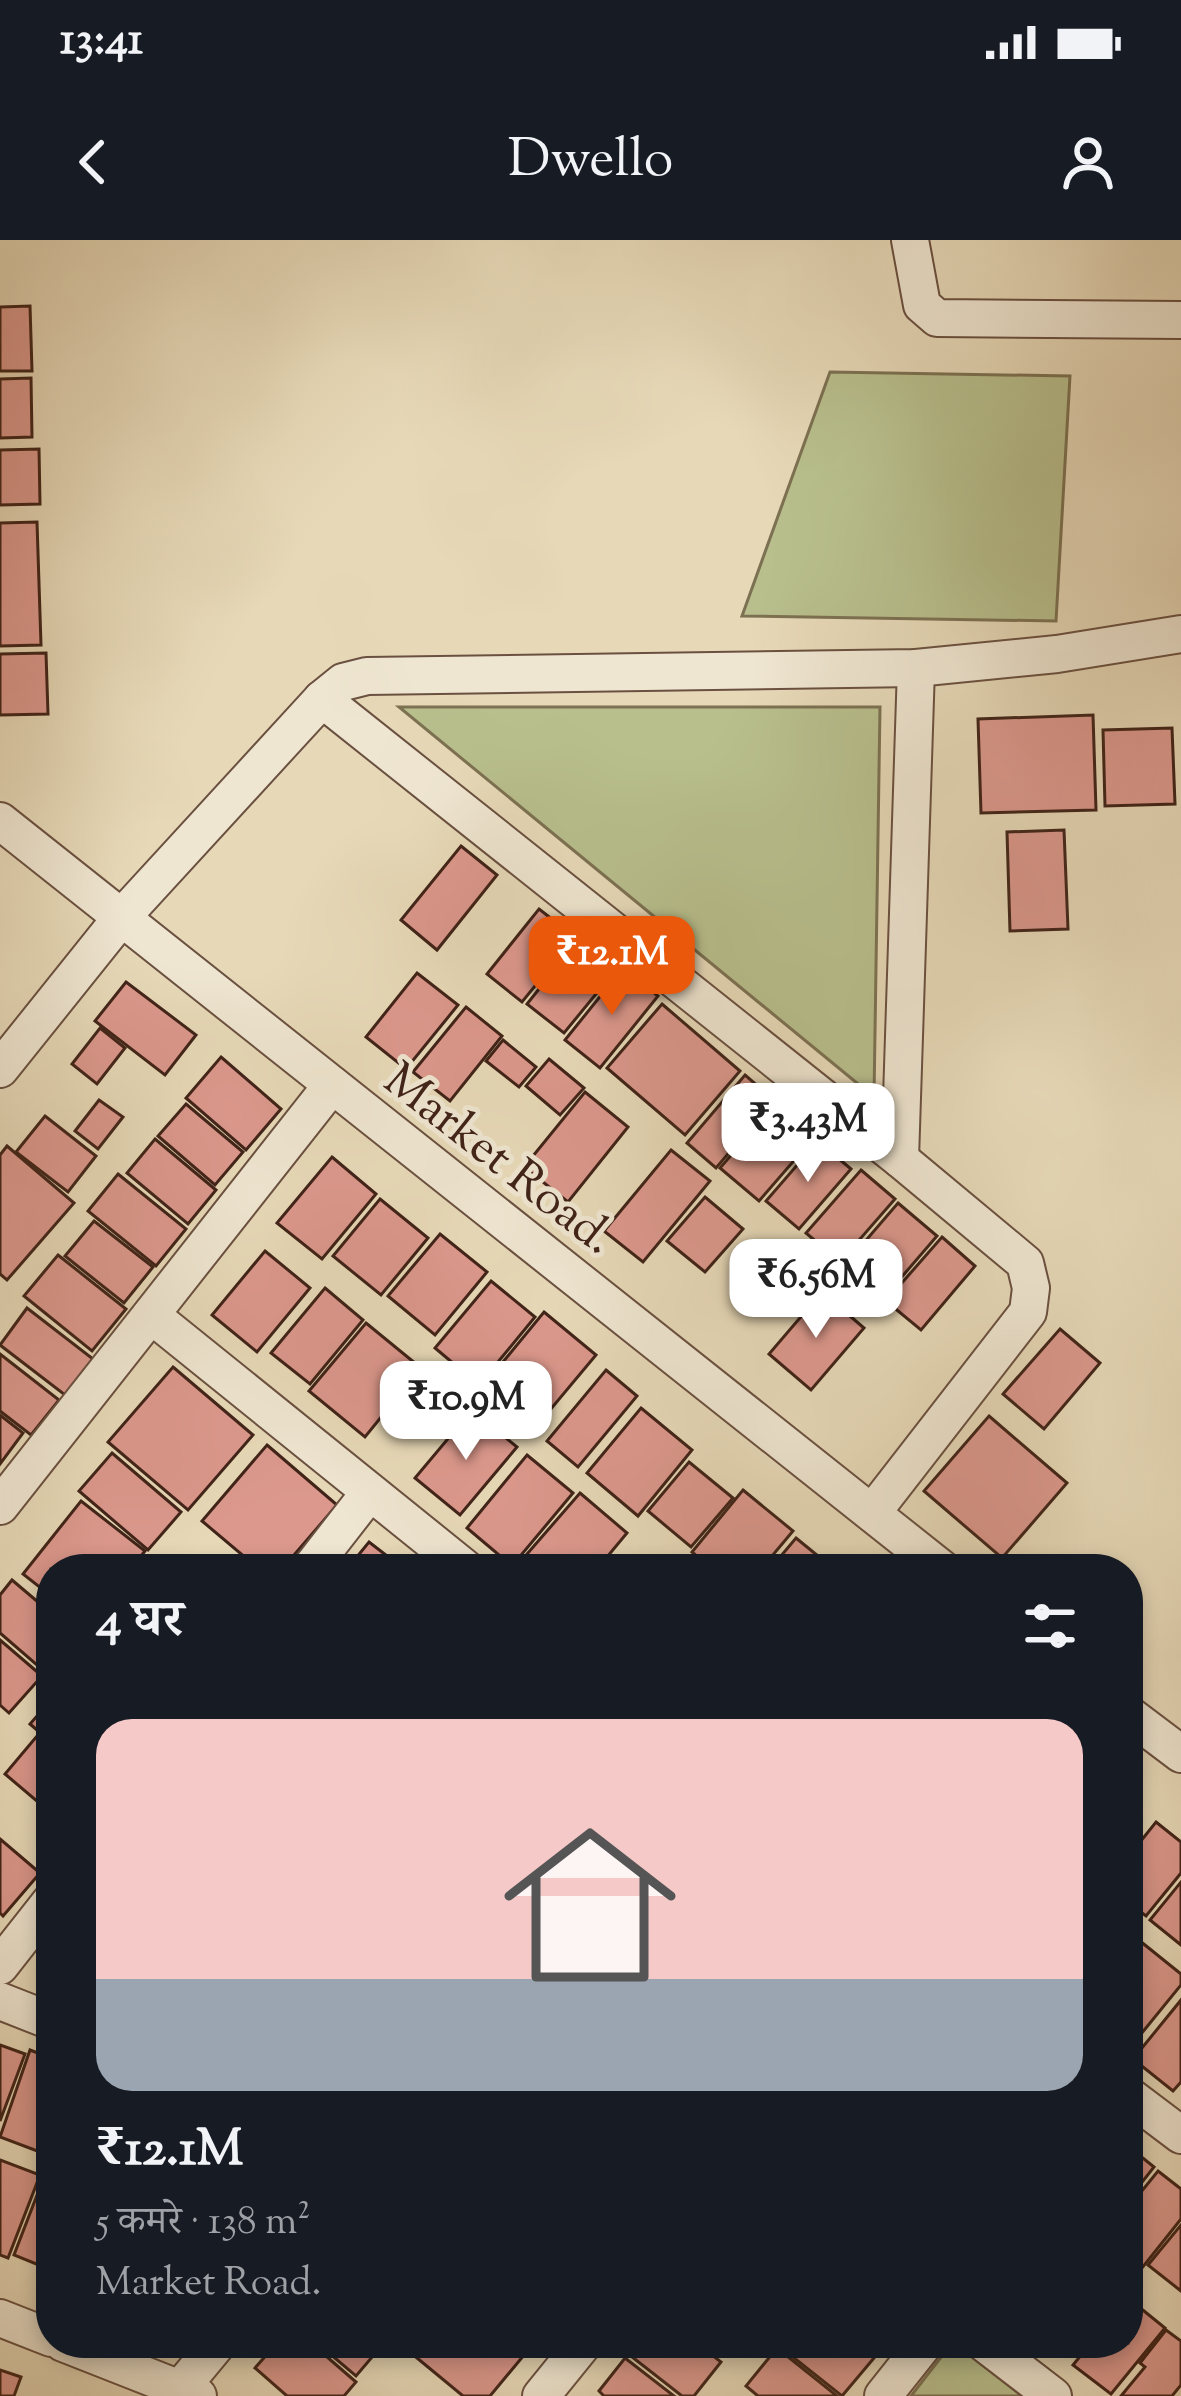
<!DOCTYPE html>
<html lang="hi">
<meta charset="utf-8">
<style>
:root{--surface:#171b24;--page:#242831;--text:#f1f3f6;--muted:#9ea1a6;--line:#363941;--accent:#ea580c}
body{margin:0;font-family:"Sorts Mill Goudy","Noto Serif Devanagari",serif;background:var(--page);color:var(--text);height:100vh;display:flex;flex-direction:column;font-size:45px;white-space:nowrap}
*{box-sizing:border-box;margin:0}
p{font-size:39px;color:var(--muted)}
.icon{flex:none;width:66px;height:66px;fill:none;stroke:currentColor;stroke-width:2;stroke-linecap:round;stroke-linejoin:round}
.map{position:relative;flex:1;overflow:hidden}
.drawer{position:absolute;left:36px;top:1314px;width:1107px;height:804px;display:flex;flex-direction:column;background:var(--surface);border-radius:48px;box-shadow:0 6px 18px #0003}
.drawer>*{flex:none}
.price{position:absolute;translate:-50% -102px;padding:0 27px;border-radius:24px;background:#fff;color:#222;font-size:39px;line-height:78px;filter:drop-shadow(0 3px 6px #0008)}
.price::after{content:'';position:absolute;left:50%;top:72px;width:36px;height:27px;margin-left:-18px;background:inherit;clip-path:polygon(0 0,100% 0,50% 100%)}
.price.selected{background:var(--accent);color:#fff}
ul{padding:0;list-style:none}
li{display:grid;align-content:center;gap:24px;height:636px;padding:0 60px}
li+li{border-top:3px solid var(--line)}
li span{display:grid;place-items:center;height:372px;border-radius:36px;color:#555}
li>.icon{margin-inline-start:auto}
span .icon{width:216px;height:216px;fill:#fffc;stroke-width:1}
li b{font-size:51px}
h2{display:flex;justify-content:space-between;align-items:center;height:144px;padding:0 60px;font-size:51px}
.status{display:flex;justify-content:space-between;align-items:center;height:84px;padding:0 60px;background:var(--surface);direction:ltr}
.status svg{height:33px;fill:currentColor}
header{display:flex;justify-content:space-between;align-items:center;height:156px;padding:0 60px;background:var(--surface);font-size:54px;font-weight:600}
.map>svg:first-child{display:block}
.green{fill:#b8bf8d;stroke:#7c7152;stroke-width:3}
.building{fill:#dc988d;stroke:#402318;stroke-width:3}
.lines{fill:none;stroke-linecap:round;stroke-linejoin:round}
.minor-casing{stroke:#6a5040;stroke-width:40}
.minor{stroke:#efe6d1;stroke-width:36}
.labels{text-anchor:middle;stroke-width:10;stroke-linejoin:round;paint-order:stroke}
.street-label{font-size:48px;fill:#402318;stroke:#efe6d1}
</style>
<div class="status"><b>13:41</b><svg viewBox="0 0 49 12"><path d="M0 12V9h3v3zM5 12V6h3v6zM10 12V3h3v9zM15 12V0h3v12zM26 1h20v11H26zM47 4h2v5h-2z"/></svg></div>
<header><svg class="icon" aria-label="back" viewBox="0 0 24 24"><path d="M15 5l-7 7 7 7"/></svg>Dwello<svg class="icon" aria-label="person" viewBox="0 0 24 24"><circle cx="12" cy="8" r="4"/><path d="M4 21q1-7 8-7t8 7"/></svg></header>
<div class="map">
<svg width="1181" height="2156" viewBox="0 0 1181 2156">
<rect width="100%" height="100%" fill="#e7d9b8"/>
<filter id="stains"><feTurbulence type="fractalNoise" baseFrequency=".00167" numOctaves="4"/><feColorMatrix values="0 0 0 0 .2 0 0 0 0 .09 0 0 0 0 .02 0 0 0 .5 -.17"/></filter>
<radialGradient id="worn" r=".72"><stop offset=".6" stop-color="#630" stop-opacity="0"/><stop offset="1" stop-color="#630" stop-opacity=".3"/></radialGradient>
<!-- green -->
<g class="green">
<polygon points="830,132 1070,136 1056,381 742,376"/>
<polygon points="399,467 880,467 874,857"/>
<polygon points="952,2103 954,2103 1022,2156 911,2156"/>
</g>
<!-- building -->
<g class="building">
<polygon points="30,66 32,131 0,131 0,67"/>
<polygon points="31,138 32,197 0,198 0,139"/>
<polygon points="39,209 40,264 0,265 0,210"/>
<polygon points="37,282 41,405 0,406 0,283"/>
<polygon points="46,413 48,474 0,475 0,414"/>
<polygon points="1093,475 1096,570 981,573 978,479"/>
<polygon points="1172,488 1175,564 1105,566 1103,490"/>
<polygon points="1064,590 1068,689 1010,691 1007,592"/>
<polygon points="461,606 497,635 437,710 401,680"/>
<polygon points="539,669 575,697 522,762 487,734"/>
<polygon points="582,695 619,726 564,793 527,764"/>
<polygon points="623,728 658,756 600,828 565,800"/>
<polygon points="417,733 458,765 406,829 366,797"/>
<polygon points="126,742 196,795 165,835 95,781"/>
<polygon points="662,764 740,831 685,895 607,828"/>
<polygon points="466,767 502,796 450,861 413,832"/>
<polygon points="100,788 125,808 97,844 72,824"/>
<polygon points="503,800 536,827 519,847 486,821"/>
<polygon points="221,817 281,869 246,910 186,858"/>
<polygon points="549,819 584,848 560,875 526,846"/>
<polygon points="745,835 774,860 716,928 687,903"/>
<polygon points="585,852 628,887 568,962 524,927"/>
<polygon points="99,860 123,877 98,909 75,891"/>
<polygon points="186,864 243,912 215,945 158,896"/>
<polygon points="772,868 811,901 759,961 720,928"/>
<polygon points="45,876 96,916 68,952 16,912"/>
<polygon points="155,899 216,950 188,984 127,933"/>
<polygon points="818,901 851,929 799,989 766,961"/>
<polygon points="7,906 74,963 7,1040 0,1034 0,915"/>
<polygon points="671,910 710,941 643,1022 604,991"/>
<polygon points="332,917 376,954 322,1019 277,983"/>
<polygon points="861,930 895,959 840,1022 806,993"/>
<polygon points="118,934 186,989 156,1026 88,971"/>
<polygon points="705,957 743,989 705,1032 667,1001"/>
<polygon points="380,959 428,998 381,1055 333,1016"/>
<polygon points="898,963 937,996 887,1054 849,1020"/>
<polygon points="94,981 153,1027 124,1063 65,1016"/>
<polygon points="440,994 487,1032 435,1095 388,1056"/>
<polygon points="942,997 975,1026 921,1090 886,1061"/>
<polygon points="265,1011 310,1048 257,1112 212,1075"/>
<polygon points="58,1015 126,1069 92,1111 24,1056"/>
<polygon points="491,1041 535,1077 479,1145 435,1108"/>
<polygon points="325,1048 363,1080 310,1144 271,1113"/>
<polygon points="822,1052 864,1088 811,1150 769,1114"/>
<polygon points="27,1068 93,1119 65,1155 0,1105"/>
<polygon points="544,1072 596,1115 535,1188 484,1145"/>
<polygon points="366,1083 421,1128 365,1197 309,1151"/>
<polygon points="1060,1089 1100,1123 1044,1189 1003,1154"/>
<polygon points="0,1114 59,1160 31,1195 0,1171"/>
<polygon points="173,1127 253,1195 188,1270 108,1202"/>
<polygon points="606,1130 637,1156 578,1227 547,1201"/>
<polygon points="641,1168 692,1210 638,1276 587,1233"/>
<polygon points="472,1170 517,1207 460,1275 415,1238"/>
<polygon points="0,1175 23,1193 0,1224"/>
<polygon points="989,1176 1067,1243 1002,1318 924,1251"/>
<polygon points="267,1205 337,1265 282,1329 259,1329 202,1281"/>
<polygon points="112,1213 181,1272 148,1310 79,1251"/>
<polygon points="527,1215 573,1253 512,1326 467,1288"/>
<polygon points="689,1222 733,1258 691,1307 648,1271"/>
<polygon points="743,1250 793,1291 761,1329 712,1329 692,1312"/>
<polygon points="580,1253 627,1293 597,1329 514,1329"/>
<polygon points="81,1261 145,1311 131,1329 51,1329 51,1356 23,1334"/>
<polygon points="796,1298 834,1329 770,1329"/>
<polygon points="369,1302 404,1329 347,1329"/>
<polygon points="12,1340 51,1373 51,1425 45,1432 0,1393 0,1355"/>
<polygon points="0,1400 42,1436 9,1473 0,1465"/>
<polygon points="51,1460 51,1502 30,1484"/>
<polygon points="37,1496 51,1508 51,1573 5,1534"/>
<polygon points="1156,1582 1181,1602 1181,1633 1146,1676 1128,1662 1128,1617"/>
<polygon points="0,1599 40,1633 3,1676 0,1673"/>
<polygon points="1181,1642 1181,1705 1150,1680"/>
<polygon points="1140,1701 1181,1734 1181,1745 1128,1810 1128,1716"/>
<polygon points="1181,1760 1181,1842 1173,1851 1133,1819"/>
<polygon points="0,1805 25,1814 0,1881"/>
<polygon points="30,1810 51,1818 51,1882 40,1912 0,1897"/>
<polygon points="1128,1906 1154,1927 1128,1960"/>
<polygon points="0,1920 40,1935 8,2018 0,2015"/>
<polygon points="1158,1931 1181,1949 1181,1979 1142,2028 1128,2017 1128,1968"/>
<polygon points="44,1937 51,1940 51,2030 14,2015"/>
<polygon points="1181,1985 1181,2051 1148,2025"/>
<polygon points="1128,2058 1165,2088 1111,2154 1073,2125 1091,2103 1128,2103"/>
<polygon points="1166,2090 1181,2101 1181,2145 1172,2156 1121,2156 1145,2127 1140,2123"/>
<polygon points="277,2103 311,2103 356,2142 344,2156 287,2156 255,2128"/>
<polygon points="317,2103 384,2103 356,2136"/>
<polygon points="420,2103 534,2103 490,2156 463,2156 411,2113"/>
<polygon points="635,2103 697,2103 721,2122 694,2156 682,2156 627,2113"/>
<polygon points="790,2103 855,2103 874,2118 842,2156 784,2110"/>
<polygon points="777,2108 837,2156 758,2156 746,2146"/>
<polygon points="625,2118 674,2156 604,2156 599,2151"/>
<polygon points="0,2130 21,2137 14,2156 0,2156"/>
</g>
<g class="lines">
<!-- minor casing -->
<g class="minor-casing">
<g id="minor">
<polyline points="910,0 922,65 937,78 1181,80"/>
<polyline points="322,459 900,919 1025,1023 1031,1048 1028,1072 872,1273"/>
<polyline points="0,581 942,1329"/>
<polyline points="0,829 121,678 322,459 343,442 367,436 916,428 1057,414 1181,394"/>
<polyline points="900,919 916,428"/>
<polyline points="151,1075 466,1329"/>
<polyline points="0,1266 332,845"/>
<polyline points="310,1329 370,1252"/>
<polyline points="1128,1474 1181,1514"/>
<polyline points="0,1726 51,1661"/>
<polyline points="0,1761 51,1781"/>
<polyline points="1128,1855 1181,1895"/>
<polyline points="0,2078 51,2098"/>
<polyline points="63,2103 198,2156"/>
<polyline points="984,2103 1053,2156"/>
<polyline points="180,2149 218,2103"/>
<polyline points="541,2156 584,2103"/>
<polyline points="883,2156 925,2103"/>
</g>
</g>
<!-- minor -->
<use href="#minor" class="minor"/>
</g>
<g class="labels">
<!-- street labels -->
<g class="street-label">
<text transform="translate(501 917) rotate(38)" y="17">Market Road.</text>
</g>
</g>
<rect width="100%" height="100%" filter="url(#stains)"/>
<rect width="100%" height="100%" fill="url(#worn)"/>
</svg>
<b class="price selected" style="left:612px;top:778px">₹12.1M</b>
<b class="price" style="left:808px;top:945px">₹3.43M</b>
<b class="price" style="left:816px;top:1101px">₹6.56M</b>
<b class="price" style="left:466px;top:1223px">₹10.9M</b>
<section class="drawer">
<h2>4 घर<svg class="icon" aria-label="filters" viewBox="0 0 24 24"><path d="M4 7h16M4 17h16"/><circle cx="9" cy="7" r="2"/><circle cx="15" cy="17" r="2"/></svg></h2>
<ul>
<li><span style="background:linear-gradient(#f6c9c9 70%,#9aa5b1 0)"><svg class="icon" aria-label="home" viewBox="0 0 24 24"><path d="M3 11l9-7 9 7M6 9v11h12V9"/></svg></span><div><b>₹12.1M</b><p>5 कमरे · 138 m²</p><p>Market Road.</p></div></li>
</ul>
</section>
</div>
